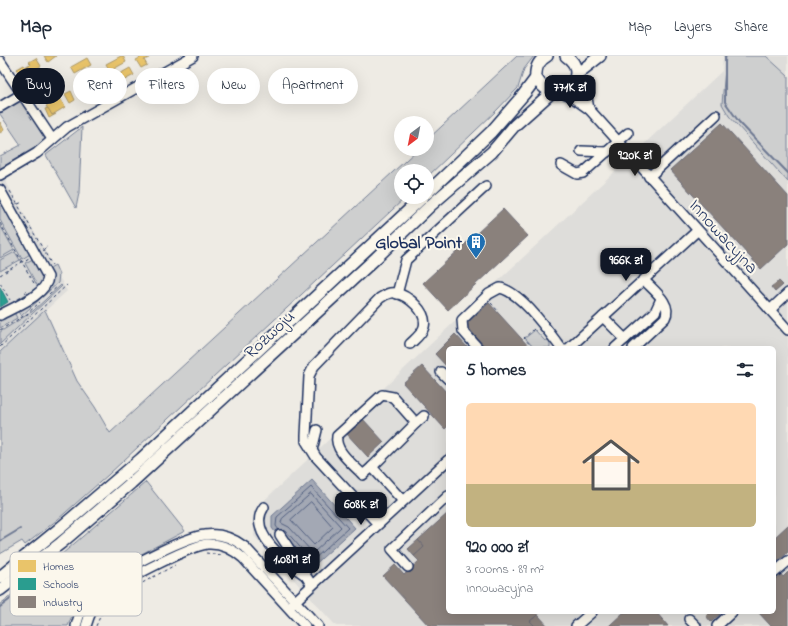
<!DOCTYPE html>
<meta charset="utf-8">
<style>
:root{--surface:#fff;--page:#f6f6f7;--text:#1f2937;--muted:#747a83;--line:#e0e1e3;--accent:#111827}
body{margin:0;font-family:"Indie Flower",sans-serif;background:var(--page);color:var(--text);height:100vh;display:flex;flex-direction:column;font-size:15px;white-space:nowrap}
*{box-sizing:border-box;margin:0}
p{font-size:13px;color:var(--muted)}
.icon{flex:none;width:22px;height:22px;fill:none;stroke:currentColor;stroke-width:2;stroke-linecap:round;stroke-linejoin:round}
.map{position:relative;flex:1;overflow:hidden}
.details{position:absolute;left:446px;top:290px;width:330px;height:268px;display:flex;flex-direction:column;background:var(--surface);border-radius:6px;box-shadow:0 4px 16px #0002}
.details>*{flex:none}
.guide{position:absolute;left:12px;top:12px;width:374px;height:36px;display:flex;gap:8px}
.needle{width:26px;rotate:212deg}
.fabs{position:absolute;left:394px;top:60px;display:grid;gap:8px}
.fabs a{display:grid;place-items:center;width:40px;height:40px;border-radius:50%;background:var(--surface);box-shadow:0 4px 16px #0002;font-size:20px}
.price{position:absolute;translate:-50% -34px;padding:0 9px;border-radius:8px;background:var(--accent);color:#fff;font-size:13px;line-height:26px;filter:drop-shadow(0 1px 2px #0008)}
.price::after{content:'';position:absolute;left:50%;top:24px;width:12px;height:9px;margin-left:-6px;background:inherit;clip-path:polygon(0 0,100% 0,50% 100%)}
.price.selected{background:#222;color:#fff}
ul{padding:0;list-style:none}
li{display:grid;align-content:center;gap:8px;height:212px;padding:0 20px}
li+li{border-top:1px solid var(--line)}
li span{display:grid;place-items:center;height:124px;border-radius:6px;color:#555}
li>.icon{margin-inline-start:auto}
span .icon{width:72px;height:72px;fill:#fffc;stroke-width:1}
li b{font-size:17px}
h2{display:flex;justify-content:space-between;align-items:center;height:48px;padding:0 20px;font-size:17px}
.tag{padding:0 14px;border-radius:18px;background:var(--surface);box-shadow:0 4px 16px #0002;font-size:14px;line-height:36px}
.tag.selected{background:var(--accent);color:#fff}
header{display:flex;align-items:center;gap:24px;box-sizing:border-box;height:56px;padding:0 20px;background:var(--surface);border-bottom:1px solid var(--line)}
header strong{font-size:19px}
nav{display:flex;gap:22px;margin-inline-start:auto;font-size:14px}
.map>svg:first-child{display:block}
.built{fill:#deddda;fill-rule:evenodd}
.green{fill:#cecfcf;stroke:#747f96}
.water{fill:#a3a8b4;stroke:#6d7892}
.homes{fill:#e9c46a;stroke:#ab9766}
.schools{fill:#2a9d8f;stroke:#267c80}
.industry{fill:#8a817c;stroke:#696873}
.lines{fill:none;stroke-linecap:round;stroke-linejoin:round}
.shore{stroke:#515f80;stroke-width:1}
.stream{stroke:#6d7892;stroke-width:2}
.minor-casing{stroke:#1b2f5e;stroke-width:12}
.major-casing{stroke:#1b2f5e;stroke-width:14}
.path{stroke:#1b2f5e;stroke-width:1;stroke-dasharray:3 3;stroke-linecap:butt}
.minor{stroke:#fbf7ec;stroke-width:9}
.major{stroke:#fbf7ec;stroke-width:11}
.labels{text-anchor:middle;stroke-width:4;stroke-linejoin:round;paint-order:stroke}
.street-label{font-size:18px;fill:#1b2f5e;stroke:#fbf7ec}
.poi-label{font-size:18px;font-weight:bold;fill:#1b2f5e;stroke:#fbf7ec;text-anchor:end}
.key{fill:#fbf7ec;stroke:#b8bbc1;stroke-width:1}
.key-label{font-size:11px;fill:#1b2f5e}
</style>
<header>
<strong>Map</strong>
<nav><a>Map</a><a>Layers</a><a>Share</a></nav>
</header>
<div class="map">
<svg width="788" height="570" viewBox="0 0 788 570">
<rect width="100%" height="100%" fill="#eeebe4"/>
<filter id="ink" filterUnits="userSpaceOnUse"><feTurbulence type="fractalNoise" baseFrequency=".025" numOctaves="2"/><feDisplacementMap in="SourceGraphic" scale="8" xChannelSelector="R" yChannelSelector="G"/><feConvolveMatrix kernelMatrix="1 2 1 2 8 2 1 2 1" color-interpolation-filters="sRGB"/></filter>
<g filter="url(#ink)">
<!-- built -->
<g class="built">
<path d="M723,0h65v570h-452l-82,-90 2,-28 466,-437zM448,292h326v264h-326z"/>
<polygon points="4,122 67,235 0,296 0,124"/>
</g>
<!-- green -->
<g class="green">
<polygon points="517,0 534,0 524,13 518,32 496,55 427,121 427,115 401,115 401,141 406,141 108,419 57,464 25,489 22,485 0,498 0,296 45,254 77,325 95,351 110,377 418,93 427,93 427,84"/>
<polygon points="726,0 766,0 788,20 788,126 729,60 722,48"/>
<polygon points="17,45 22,46 45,83 35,93 0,113 0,100 21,89 0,58 0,55"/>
<polygon points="82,71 79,137 76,152 46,99"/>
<polygon points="0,141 32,197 22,203 0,164"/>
<polygon points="0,169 14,194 0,202"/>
<polygon points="15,196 20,204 0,215 0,204"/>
<polygon points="35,202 44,219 42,231 14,248 13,246 38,231 25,207"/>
<polygon points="55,209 59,218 58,227 21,260 17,254 47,235 51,227 48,213"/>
<polygon points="61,229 62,230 0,288 0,276 33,255"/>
<polygon points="14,256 17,262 0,272 0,264"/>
<polygon points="535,274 545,285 548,284 550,286 550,292 534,292 525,282"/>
<polygon points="146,426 185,475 98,521 81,536 68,570 0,570 0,548 26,529"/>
</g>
<!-- water -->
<polygon class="water" points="312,424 355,472 311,512 305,506 306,504 283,477 278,480 272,472 272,460"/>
<!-- homes -->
<g class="homes">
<polygon points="44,0 56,0 48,6"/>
<polygon points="121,0 123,0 126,6 110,15 106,8"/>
<polygon points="139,0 148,0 149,2 144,4 147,9 141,12 136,4 140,2"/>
<polygon points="36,2 41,10 31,15 28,9 31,8 29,6"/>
<polygon points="87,2 91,9 75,18 71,11"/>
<polygon points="24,9 25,11 28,9 31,15 23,21 17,13"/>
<polygon points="130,12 134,19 117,28 114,21"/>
<polygon points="94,15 98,22 82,31 78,24"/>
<polygon points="50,21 54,30 38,37 34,31"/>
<polygon points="102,28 105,35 89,44 85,37"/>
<polygon points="71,35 75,44 70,47 65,38"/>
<polygon points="60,42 65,51 52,59 46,50"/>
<polygon points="48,52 52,59 56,58 49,62 45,53"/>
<polygon points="0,66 4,74 0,77"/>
</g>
<!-- schools -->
<polygon class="schools" points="0,231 8,246 0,251"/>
<!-- industry -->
<g class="industry">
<polygon points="722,67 788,140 788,188 761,213 670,114"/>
<polygon points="503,153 528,180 448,254 423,227"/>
<polygon points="779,225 783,229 775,236 771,231"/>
<polygon points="489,247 530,292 486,292 465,269"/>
<polygon points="455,278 468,292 448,292 448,312 435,298"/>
<polygon points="422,310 448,338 448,370 445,373 403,327"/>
<polygon points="362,362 384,386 368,401 346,377"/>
<polygon points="448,457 448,556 541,556 530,565 535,570 429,570 383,520 395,509 404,519 419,505 414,500 424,491 418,484"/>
<polygon points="788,469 788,496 774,509 774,482"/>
<polygon points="418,484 424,491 414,500 408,493"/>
<polygon points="788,516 788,570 771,570 758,556 774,556 774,522 780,517 783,521"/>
<polygon points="624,556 656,556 668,570 609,570"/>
<polygon points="710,556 718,556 720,558 711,566 706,560"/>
<polygon points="538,559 548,570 535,570 530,565"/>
</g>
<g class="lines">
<!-- shore -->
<g class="shore">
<polygon points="311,438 341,471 313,497 289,471 281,467 282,463"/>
<polygon points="311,446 333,471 314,489 291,464"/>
<polyline points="279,474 276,470 277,461 311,431 348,472 312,505 286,475 281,474"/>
</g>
<!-- stream -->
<g class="stream">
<polyline points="725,0 725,46 739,66 788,117"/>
<polyline points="0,485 20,473"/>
<polyline points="0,551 44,517"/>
</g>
<!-- minor casing -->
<g class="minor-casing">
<g id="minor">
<polyline points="0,5 52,83"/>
<polyline points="575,24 587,42 589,53"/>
<polyline points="560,36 569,39 589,53 788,274"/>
<polyline points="0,51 22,38"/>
<polyline points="581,95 607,96"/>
<polyline points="561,109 577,118 583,117 628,77"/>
<polyline points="0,119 37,97 67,71 193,0"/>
<polyline points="649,121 716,59"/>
<path d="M0,134l48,87c-1,18 -34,30 -48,38"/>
<polyline points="397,238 406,204 486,130"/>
<polyline points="770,254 788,237"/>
<polyline points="603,261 625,283"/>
<path d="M478,292l-15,-17 -1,-11 27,-26 11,-6c21,4 48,43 61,60"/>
<polyline points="569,292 697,175"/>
<polyline points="615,292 655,256 661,243"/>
<path d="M633,292l32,-30c8,-14 -12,-28 -21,-38"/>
<polyline points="441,316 448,323"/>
<polyline points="312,394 317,374"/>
<polyline points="372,411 416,367"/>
<path d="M403,445l-31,-34 -9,8c-9,-10 -29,-24 -26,-39l45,-41 11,2 23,26 8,-7"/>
<path d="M264,451c-18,25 23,56 41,68 2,2 5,8 7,10"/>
<path d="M378,468l-62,-67 -10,-16v-5l3,-60 5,-10 66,-68c5,-3 9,-6 15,-5 13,2 33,19 29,34 -2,7 -9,12 -14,17"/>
<polyline points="280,479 298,506 305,519"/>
<polyline points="408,511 392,493 448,440"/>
<polyline points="774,517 788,505"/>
<polyline points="292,548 448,404"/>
<polyline points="689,563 696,570"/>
<path d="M76,570c4,-13 7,-25 17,-36 13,-13 93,-54 112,-55 15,-2 28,3 40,12l73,79"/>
<path d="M86,570c3,-10 6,-19 13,-27 11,-13 91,-53 108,-55 14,-1 26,5 36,14l62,68"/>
<polyline points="576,570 592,556"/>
<polyline points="717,570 732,556"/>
</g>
</g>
<!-- major casing -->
<g class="major-casing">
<g id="major">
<path d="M547,0c-9,5 -12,12 -11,22 23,36 57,-5 30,-22"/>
<polyline points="577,18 600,0"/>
<polyline points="427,137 491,76 524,38 536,22"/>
<polyline points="0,521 59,473 141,403 423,141"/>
<polyline points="0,534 61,487 131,427 376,202 431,149 492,96 515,69 552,36"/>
</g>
</g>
<!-- path -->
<g class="path">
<polyline points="10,135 52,209"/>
<polyline points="18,148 23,146"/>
<polyline points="0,167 35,229"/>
<polyline points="44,193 48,190"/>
<polyline points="0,219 29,202"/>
<polyline points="0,227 10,244"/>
<polyline points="26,237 25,235 28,233"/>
<polyline points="49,238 58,230"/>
<polyline points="491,247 498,255"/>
<polyline points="0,274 27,258 40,246"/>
<polyline points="0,291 67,229"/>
<polyline points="533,292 524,282 534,273"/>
<polyline points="206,497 222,499"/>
<polyline points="96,570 103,554 115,542 175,509"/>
</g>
<!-- minor -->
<use href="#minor" class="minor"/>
<!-- major -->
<use href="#major" class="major"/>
</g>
</g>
<!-- icons -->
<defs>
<g id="building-pin" transform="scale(1)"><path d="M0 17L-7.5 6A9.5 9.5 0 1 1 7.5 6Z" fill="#1f6fb2" stroke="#fbf7ec"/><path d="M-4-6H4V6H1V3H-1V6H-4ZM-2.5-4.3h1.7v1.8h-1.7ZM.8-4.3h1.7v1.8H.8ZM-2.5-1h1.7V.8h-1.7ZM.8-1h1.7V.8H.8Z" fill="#fff"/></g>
</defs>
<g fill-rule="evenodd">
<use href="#building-pin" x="476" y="186"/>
</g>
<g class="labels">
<!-- street labels -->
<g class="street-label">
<text transform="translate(724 180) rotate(48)" y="6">Innowacyjna</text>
<text transform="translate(269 278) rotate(-43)" y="6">Rozwoju</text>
</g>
<!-- poi labels -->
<g class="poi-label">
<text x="462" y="192">Global Point</text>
</g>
</g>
<!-- legend -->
<rect x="10" y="496" width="132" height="64" rx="6" class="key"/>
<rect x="18" y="504" width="18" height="12" fill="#e9c46a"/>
<rect x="18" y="522" width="18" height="12" fill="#2a9d8f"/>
<rect x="18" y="540" width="18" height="12" fill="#8a817c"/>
<g class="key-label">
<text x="43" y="514">Homes</text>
<text x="43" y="532">Schools</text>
<text x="43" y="550">Industry</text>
</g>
</svg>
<div class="fabs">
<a><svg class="needle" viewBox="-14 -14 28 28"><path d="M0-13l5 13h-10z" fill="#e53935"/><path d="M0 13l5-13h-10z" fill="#747a83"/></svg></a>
<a><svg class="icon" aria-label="locate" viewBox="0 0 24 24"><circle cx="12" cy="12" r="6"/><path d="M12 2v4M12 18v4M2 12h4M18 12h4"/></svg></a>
</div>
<b class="price" style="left:570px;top:53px">771K zł</b>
<b class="price selected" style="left:635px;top:121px">920K zł</b>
<b class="price" style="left:626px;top:226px">966K zł</b>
<b class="price" style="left:361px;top:470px">608K zł</b>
<b class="price" style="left:292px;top:525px">1.08M zł</b>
<div class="guide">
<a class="tag selected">Buy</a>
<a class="tag">Rent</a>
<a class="tag">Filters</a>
<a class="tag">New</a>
<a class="tag">Apartment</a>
</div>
<section class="details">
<h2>5 homes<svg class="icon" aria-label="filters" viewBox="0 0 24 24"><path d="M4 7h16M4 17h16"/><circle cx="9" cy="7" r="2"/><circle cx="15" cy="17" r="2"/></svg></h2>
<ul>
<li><span style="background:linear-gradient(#ffd9b3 65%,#c2b280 0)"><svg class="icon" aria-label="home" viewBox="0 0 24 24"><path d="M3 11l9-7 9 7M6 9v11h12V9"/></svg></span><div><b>920 000 zł</b><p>3 rooms · 89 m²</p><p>Innowacyjna</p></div></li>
</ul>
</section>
</div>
